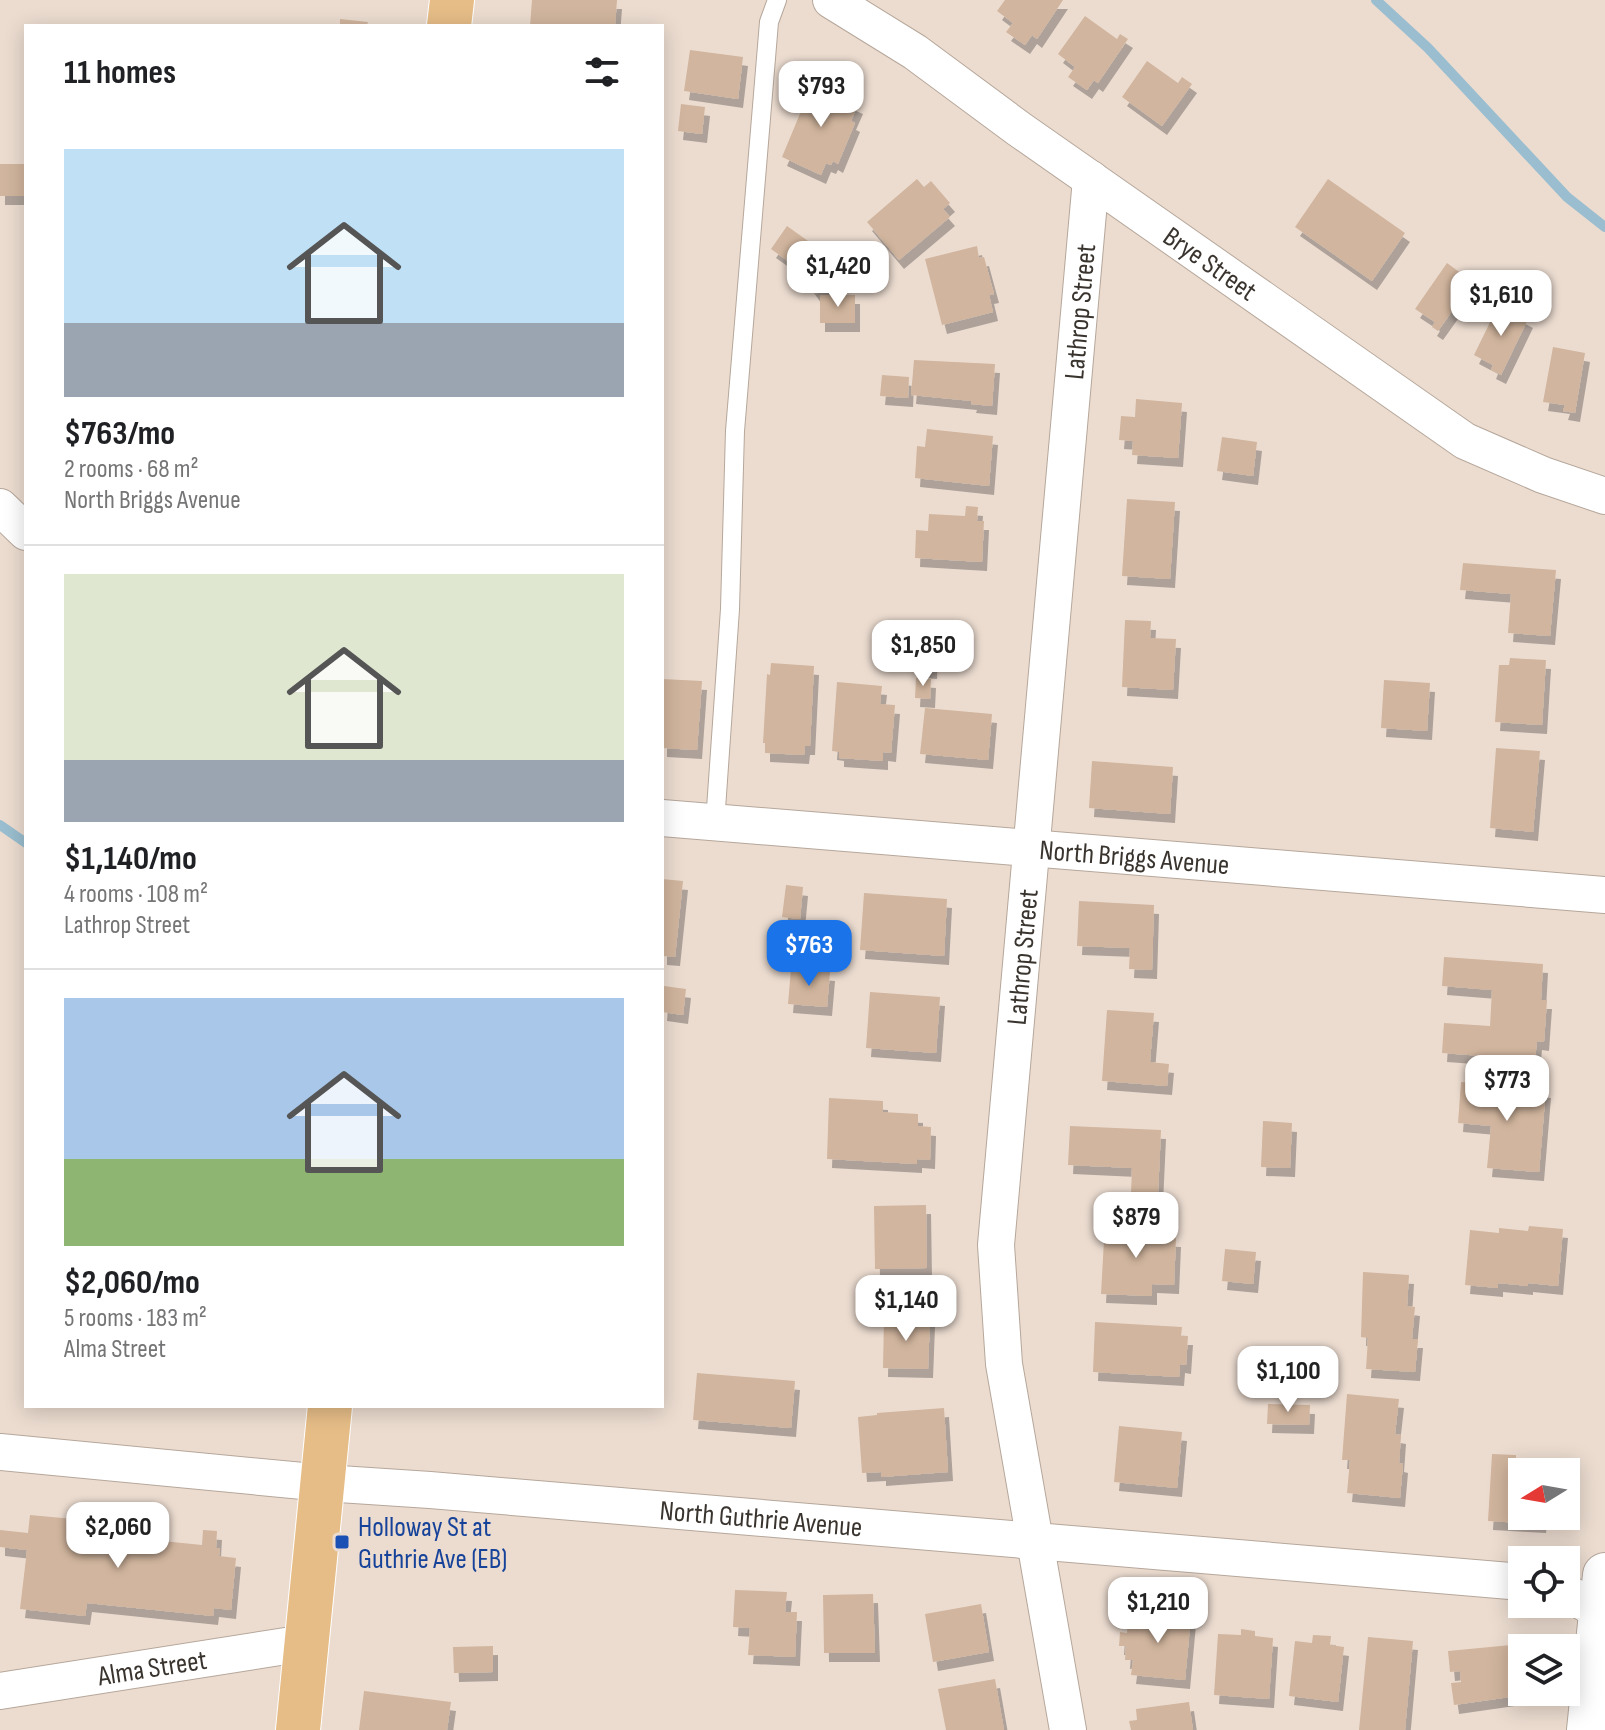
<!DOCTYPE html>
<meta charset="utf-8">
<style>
:root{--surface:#fff;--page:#f2f2f2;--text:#202124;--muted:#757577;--line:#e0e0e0;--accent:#1a73e8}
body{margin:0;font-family:"Sofia Sans Condensed",sans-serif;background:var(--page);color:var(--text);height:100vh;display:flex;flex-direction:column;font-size:30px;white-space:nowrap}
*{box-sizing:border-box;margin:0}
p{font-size:26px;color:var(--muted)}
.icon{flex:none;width:44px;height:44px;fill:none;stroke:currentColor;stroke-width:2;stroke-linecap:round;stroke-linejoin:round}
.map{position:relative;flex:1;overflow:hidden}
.panel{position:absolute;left:24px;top:24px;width:640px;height:1384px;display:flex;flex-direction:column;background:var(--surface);border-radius:0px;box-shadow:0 4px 20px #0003}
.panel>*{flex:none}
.needle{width:52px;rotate:259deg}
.tools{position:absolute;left:1508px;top:1458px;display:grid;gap:16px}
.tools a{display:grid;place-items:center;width:72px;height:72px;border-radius:0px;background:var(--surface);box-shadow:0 4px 20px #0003;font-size:40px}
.price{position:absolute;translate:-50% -68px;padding:0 18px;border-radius:16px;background:#fff;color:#222;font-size:26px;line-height:52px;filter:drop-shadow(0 2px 4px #0008)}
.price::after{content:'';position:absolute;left:50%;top:48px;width:24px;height:18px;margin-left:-12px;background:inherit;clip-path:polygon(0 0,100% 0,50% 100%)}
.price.active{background:var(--accent);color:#fff}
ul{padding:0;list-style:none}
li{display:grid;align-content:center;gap:16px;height:424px;padding:0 40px}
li+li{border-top:2px solid var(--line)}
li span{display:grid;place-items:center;height:248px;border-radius:0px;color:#555}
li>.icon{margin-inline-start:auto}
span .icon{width:144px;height:144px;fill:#fffc;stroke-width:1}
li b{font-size:34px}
h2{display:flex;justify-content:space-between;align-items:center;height:96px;padding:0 40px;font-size:34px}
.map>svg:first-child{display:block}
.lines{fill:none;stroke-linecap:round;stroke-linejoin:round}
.stream{stroke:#9abecf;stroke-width:10}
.building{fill:#d1b59e;filter:url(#shadow)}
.lane-casing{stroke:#b6a79b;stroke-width:20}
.street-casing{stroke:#b6a79b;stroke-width:38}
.secondary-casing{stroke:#b6a79b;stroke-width:46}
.primary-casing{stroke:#fff;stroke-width:46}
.lane{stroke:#fff;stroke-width:18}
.street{stroke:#fff;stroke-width:36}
.secondary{stroke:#fff;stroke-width:44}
.primary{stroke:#e6bd87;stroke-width:44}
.transit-dot{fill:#1a4fb4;stroke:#ecdcd0;stroke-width:3}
.labels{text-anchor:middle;stroke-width:6;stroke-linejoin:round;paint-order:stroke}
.street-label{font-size:28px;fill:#3a342f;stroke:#ecdcd0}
.transit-label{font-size:28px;fill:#164399;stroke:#ecdcd0;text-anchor:start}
</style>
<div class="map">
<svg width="1605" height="1730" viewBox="0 0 1605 1730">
<defs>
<filter id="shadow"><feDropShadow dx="5" dy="9" stdDeviation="0" flood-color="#0004"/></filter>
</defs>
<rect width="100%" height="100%" fill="#ecdcd0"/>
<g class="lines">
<!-- stream -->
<g class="stream">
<polyline points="1376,0 1428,48 1567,197 1605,227"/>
<polyline points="0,825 26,843"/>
</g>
</g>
<!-- building -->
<g class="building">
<polygon points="532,0 617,0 615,26 530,26"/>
<polygon points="1005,0 1063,0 1037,39 1032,35 1025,45 1006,32 1013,23 997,11"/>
<polygon points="1085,16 1117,39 1120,34 1128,39 1098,83 1094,80 1087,90 1068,77 1075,67 1058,54"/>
<polygon points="340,19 368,22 367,26 340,26"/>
<polygon points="690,50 743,57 738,99 684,91"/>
<polygon points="1147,61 1178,83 1182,77 1192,84 1162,126 1122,97"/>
<polygon points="814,80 853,98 851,102 858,105 851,121 855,123 838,164 833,161 831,165 826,163 821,175 782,157"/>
<polygon points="681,104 705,107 702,134 678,131"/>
<rect x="0" y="164" width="26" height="32"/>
<polygon points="917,179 924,187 931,181 950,203 943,209 950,217 899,260 867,222"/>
<polygon points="1328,179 1405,233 1372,281 1295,227"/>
<polygon points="787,226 815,246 799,269 771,249"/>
<polygon points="977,246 979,258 984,257 994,294 989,295 993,312 942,325 925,259"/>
<polygon points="1447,263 1473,282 1438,331 1432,327 1435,322 1415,309"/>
<polygon points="822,272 830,285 816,294 807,281"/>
<rect x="820" y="295" width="35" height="28"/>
<polygon points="1499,304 1528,319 1501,375 1491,370 1493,365 1474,355"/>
<polygon points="1553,347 1585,353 1575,413 1563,411 1565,405 1543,402"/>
<polygon points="914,360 995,364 992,406 971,404 972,401 911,395"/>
<polygon points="882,375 909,377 908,398 880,396"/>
<polygon points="1136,399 1182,403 1178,458 1132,455 1133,441 1119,440 1121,416 1135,417"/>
<polygon points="927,429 993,436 989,486 915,478 917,446 925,447"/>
<polygon points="1222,437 1257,442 1253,476 1217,471"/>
<polygon points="1127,499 1175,502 1170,579 1122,576"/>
<polygon points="966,506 978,507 977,521 984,521 982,562 915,558 916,530 928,531 929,514 965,516"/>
<polygon points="1463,563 1556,570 1550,636 1508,633 1511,594 1460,590"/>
<polygon points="1125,620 1151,621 1150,638 1176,639 1173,690 1122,687"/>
<polygon points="920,652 933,652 932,670 919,669"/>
<polygon points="1510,658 1546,660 1542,725 1495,722 1499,665 1509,665"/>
<polygon points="771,663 814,666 810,746 805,746 804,755 765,753 765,743 763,743 767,674 770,675"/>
<polygon points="916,678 931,679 930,699 915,698"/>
<polygon points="662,679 702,681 697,750 662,748"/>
<polygon points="1384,680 1430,683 1427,731 1381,728"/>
<polygon points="837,682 882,686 880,704 895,705 891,753 883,752 883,761 839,758 839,752 832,751"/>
<polygon points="925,708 992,714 988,760 920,754"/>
<polygon points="1496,748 1540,751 1533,832 1490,828"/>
<polygon points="1092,761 1173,767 1170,814 1089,808"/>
<polygon points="662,879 683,881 675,957 662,956"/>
<polygon points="786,885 803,887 800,919 782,917"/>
<polygon points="864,893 947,899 944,956 860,950"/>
<polygon points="1079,901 1154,905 1152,970 1129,969 1130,948 1077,946"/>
<polygon points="1444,957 1543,964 1541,1000 1547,1000 1544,1042 1537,1041 1535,1060 1442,1053 1444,1023 1490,1026 1492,990 1442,986"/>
<polygon points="791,969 830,972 827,1007 788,1004"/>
<polygon points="664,986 686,989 683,1015 662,1012"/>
<polygon points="870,992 940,997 936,1053 866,1048"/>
<polygon points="1107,1010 1154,1013 1150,1062 1169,1064 1167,1086 1102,1081"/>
<polygon points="1461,1082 1546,1089 1539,1172 1487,1168 1491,1126 1458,1123"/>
<polygon points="829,1098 883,1101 883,1112 918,1114 918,1126 931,1127 930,1160 917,1159 917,1164 827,1159"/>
<polygon points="1263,1121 1292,1123 1290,1168 1261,1167"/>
<polygon points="1070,1126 1161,1130 1158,1194 1131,1193 1132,1168 1068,1165"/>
<polygon points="926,1205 927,1268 875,1269 874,1206"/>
<polygon points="1105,1222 1156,1225 1155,1237 1176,1238 1174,1285 1152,1284 1152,1296 1101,1294"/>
<polygon points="1529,1226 1563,1229 1558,1286 1528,1283 1528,1286 1498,1283 1498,1288 1465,1285 1470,1230 1499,1233 1499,1228 1528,1231"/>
<polygon points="1225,1249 1256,1252 1253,1284 1222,1281"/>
<polygon points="1363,1272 1409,1275 1407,1306 1415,1307 1412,1339 1418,1339 1415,1372 1366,1369 1368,1338 1361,1337"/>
<polygon points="884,1317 930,1318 928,1369 883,1368"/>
<polygon points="1095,1322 1182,1327 1181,1336 1188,1336 1186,1365 1180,1364 1179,1377 1093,1372"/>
<polygon points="697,1373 795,1381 791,1428 693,1420"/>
<polygon points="1347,1394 1399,1399 1395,1434 1401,1435 1399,1463 1403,1464 1400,1498 1347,1493 1350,1460 1342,1460"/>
<polygon points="1268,1404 1310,1405 1309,1425 1267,1424"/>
<polygon points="944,1408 948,1472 881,1477 881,1472 862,1473 858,1417 877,1415 877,1413"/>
<polygon points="1119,1426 1182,1432 1177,1488 1114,1482"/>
<polygon points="1492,1454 1516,1455 1515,1476 1522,1476 1522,1516 1542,1516 1541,1524 1488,1521"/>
<polygon points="30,1515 95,1521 94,1534 202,1545 203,1530 217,1531 216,1548 220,1548 219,1556 236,1558 231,1610 214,1608 213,1616 87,1603 85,1616 20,1609 27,1550 0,1547 0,1530 28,1533"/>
<polygon points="735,1590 787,1592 785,1612 797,1612 795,1657 748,1655 750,1628 733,1627"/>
<polygon points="873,1594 875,1653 824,1653 823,1595"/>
<polygon points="981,1604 989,1652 933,1662 925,1614"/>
<polygon points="1137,1612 1191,1616 1185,1680 1131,1675 1133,1660 1125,1660 1126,1646 1119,1646 1120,1632 1127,1633 1128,1618 1136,1618"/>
<polygon points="1241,1629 1255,1631 1255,1636 1273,1638 1269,1699 1214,1695 1218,1634 1241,1635"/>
<polygon points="1313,1635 1331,1636 1330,1645 1344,1647 1338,1702 1289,1696 1295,1641 1312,1643"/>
<polygon points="1368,1637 1413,1641 1405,1730 1359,1730"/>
<polygon points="1511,1645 1522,1646 1522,1692 1516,1692 1517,1696 1454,1705 1451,1683 1461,1682 1460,1671 1450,1672 1448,1651"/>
<polygon points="493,1646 493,1672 454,1673 453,1647"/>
<polygon points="995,1679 1004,1730 946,1730 938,1689"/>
<polygon points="364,1691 451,1702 447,1730 359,1730"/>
<polygon points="1189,1702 1193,1730 1131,1730 1129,1721 1137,1720 1136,1709"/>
</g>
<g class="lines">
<!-- lane casing -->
<g class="lane-casing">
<polyline id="lane" points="715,823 730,609 735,431 769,22 777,0"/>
</g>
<!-- street casing -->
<g class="street-casing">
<g id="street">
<path id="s1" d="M831,0l84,52 104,77 446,312 78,34 62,21"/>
<polyline points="0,507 26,532"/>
<path id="s2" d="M662,818l943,77"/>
<path id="s3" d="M0,1452l324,31 106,7 1092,92"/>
<polyline points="1566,1592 1605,1615"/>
<path id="s4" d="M0,1691l305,-48"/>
<path id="s5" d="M1068,1730l-64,-366 -8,-119 95,-1066"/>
</g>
</g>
<!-- secondary casing -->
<g class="secondary-casing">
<polyline id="secondary" points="1589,1730 1605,1575"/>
</g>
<!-- primary casing -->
<g class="primary-casing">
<g id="primary">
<polyline points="449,26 452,0"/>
<polyline points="298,1730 330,1406"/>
</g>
</g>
<!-- lane -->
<use href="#lane" class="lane"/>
<!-- street -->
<use href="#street" class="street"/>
<!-- secondary -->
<use href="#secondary" class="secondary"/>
<!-- primary -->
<use href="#primary" class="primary"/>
</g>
<!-- markers -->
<rect class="transit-dot" x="334" y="1534" width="16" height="16" rx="4"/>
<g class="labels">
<!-- street labels -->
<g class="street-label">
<text dy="10" stroke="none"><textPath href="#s1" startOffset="462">Brye Street</textPath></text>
<text dy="10" stroke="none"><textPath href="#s5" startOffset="1428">Lathrop Street</textPath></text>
<text dy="10" stroke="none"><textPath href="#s2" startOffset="474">North Briggs Avenue</textPath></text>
<text dy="10" stroke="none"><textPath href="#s5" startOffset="780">Lathrop Street</textPath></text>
<text dy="10" stroke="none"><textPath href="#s3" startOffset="764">North Guthrie Avenue</textPath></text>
<text dy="10" stroke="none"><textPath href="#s4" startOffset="154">Alma Street</textPath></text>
</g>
<!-- transit labels -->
<g class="transit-label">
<text x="358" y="1536">Holloway St at<tspan x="358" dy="32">Guthrie Ave (EB)</tspan></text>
</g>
</g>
</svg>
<div class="tools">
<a><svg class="needle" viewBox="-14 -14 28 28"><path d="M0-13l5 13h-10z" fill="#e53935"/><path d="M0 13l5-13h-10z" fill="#757577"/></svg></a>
<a><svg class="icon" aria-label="locate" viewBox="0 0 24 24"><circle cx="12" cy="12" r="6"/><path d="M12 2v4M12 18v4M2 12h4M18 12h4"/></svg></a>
<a><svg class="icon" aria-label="layers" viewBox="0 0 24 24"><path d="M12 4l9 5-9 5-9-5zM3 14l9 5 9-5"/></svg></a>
</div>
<b class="price" style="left:821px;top:129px">$793</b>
<b class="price" style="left:838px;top:309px">$1,420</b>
<b class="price" style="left:1501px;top:338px">$1,610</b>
<b class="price" style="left:923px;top:688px">$1,850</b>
<b class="price active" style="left:809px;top:988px">$763</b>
<b class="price" style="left:1507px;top:1123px">$773</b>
<b class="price" style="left:1136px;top:1260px">$879</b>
<b class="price" style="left:906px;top:1343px">$1,140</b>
<b class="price" style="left:1288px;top:1414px">$1,100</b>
<b class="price" style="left:118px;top:1570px">$2,060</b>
<b class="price" style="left:1158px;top:1645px">$1,210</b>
<section class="panel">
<h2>11 homes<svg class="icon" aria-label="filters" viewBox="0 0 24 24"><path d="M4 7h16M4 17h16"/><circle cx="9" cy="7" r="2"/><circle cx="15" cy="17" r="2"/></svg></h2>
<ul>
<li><span style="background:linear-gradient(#bfe0f5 70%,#9aa5b1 0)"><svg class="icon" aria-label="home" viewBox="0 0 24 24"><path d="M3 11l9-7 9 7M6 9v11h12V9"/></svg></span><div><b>$763/mo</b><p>2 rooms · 68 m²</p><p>North Briggs Avenue</p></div></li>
<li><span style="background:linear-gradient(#dfe7d0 75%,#9aa5b1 0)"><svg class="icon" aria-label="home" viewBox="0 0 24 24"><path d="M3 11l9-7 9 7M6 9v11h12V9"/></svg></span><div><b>$1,140/mo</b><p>4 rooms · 108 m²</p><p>Lathrop Street</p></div></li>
<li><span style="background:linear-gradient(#a9c7e8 65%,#8fb573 0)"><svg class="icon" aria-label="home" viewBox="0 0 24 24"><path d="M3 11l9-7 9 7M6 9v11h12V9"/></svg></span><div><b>$2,060/mo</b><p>5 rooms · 183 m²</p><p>Alma Street</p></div></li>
</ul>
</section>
</div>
